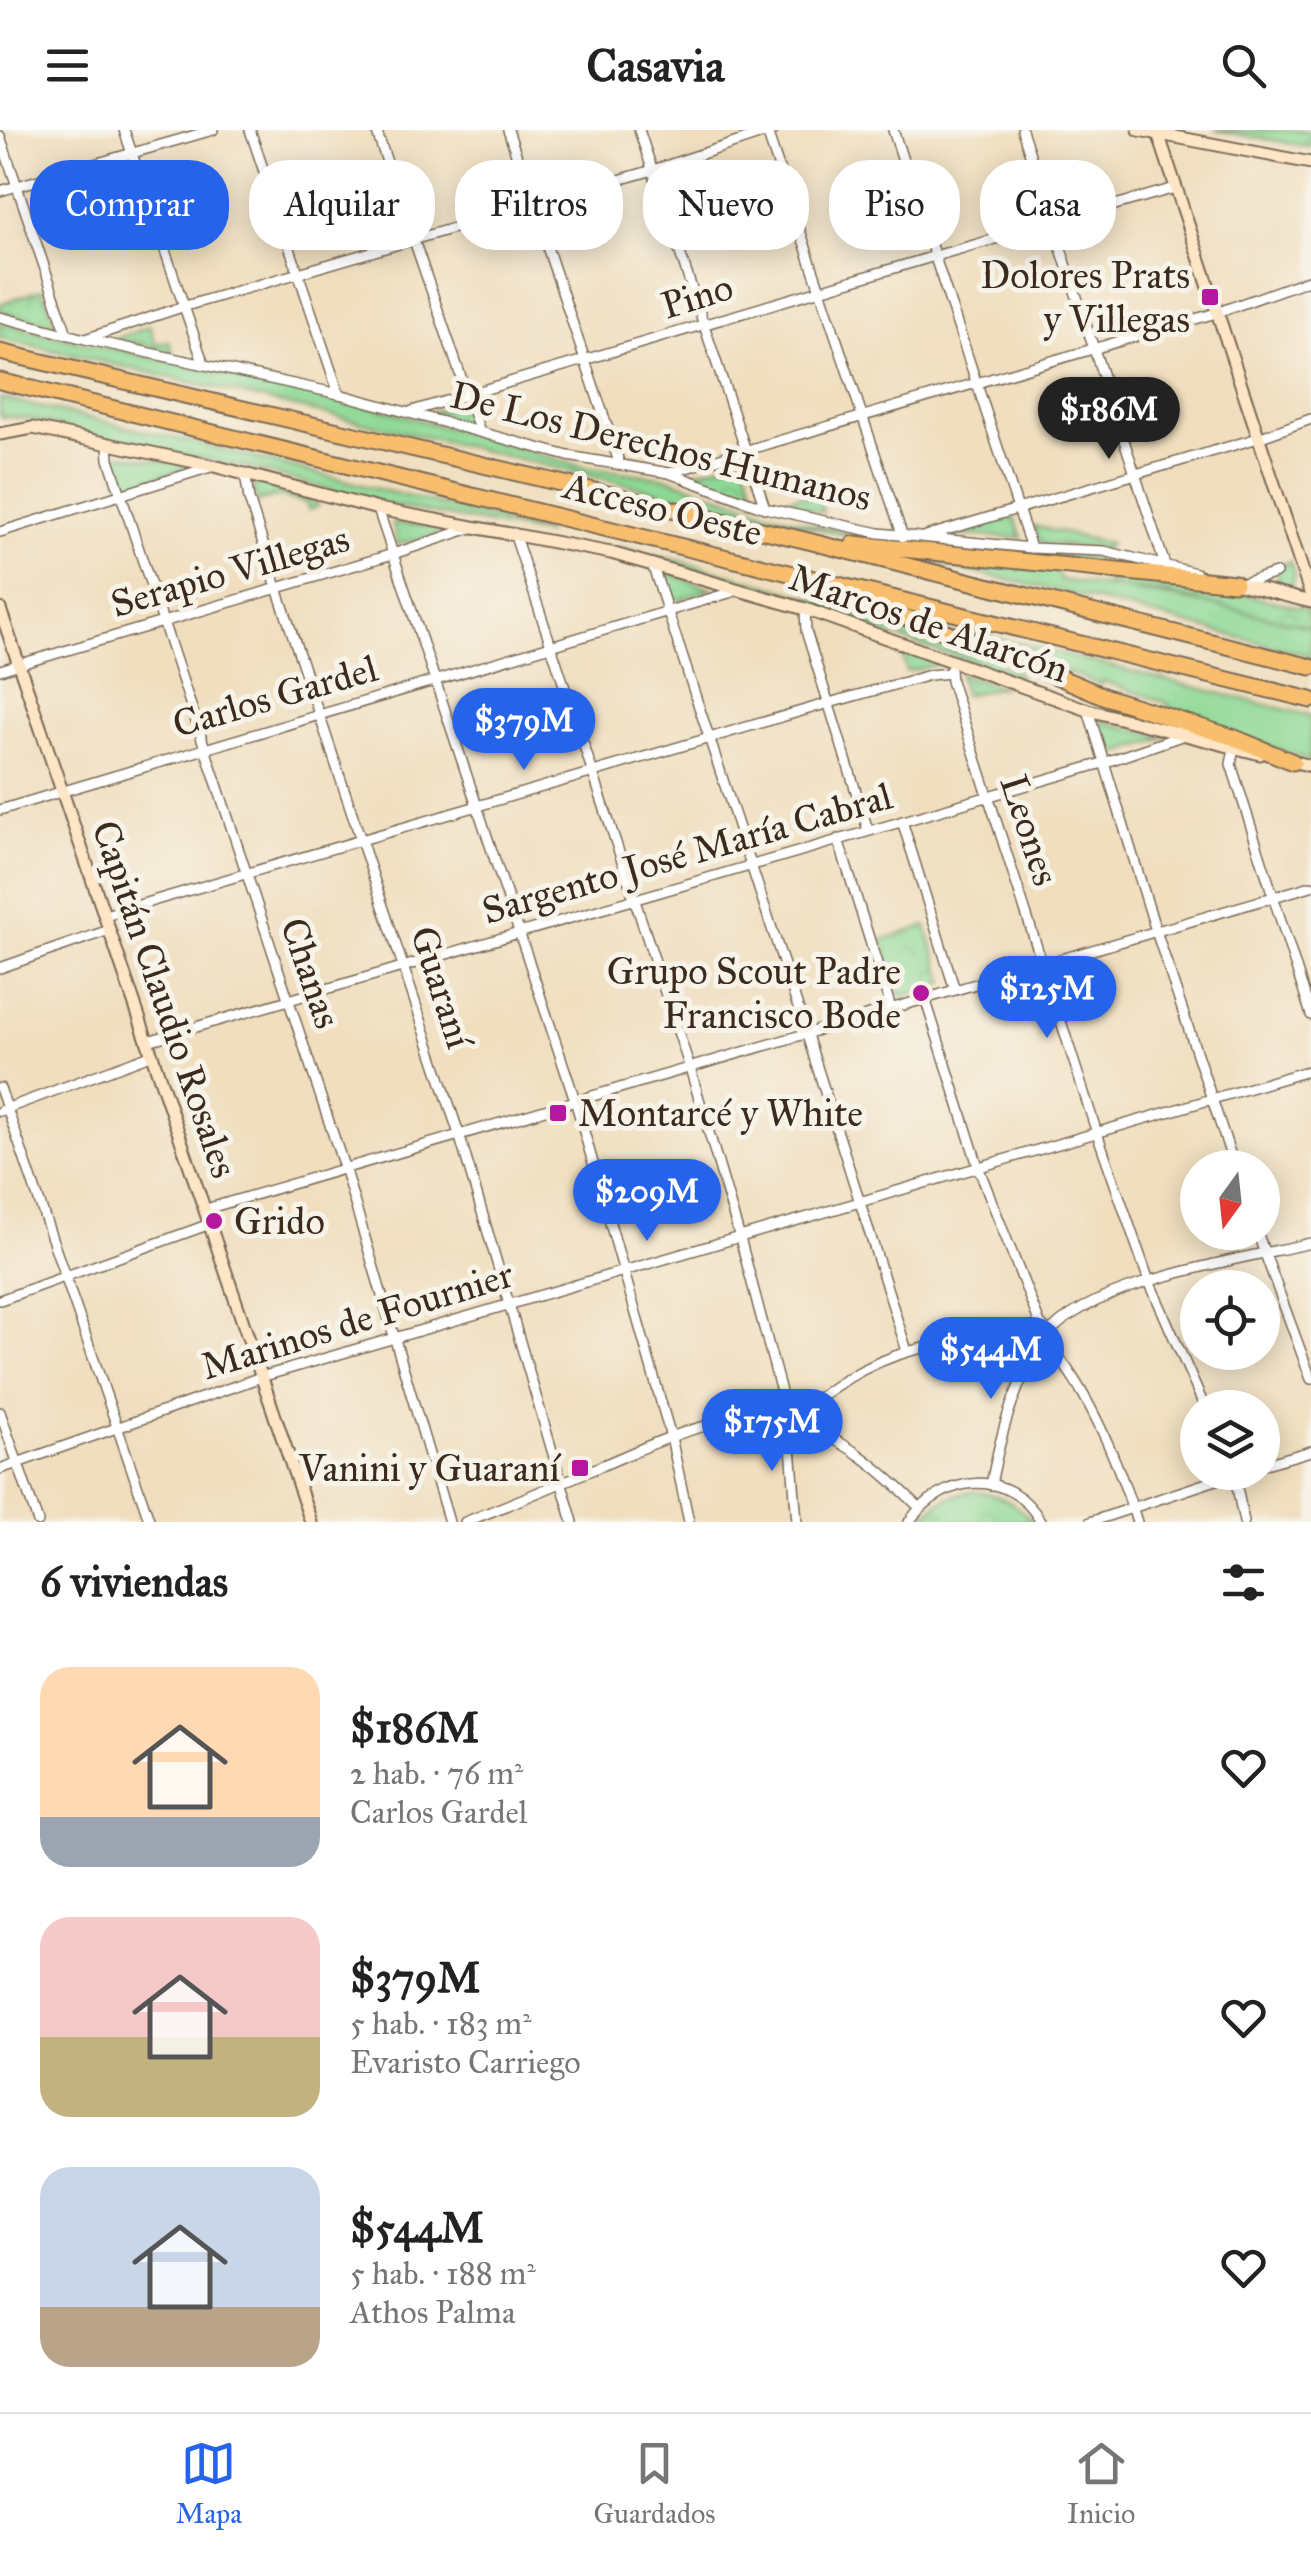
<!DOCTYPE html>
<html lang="es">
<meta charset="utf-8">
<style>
:root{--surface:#fff;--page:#f6f6f6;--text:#222;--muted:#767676;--line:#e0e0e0;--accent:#2563eb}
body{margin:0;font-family:"IM FELL Great Primer",serif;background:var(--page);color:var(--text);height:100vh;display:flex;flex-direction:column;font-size:38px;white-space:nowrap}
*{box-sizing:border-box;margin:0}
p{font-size:32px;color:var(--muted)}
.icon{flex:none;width:55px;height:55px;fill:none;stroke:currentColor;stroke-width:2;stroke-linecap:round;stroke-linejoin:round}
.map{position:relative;height:1392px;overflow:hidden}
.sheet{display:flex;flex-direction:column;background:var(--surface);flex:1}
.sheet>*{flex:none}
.hud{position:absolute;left:30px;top:30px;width:1252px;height:90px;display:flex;gap:20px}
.needle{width:65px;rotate:195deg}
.fabs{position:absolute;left:1180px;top:1020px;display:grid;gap:20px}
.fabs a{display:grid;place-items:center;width:100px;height:100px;border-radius:50%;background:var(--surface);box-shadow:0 5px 25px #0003;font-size:50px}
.price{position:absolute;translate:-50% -85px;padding:0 22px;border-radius:35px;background:var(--accent);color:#fff;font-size:32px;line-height:65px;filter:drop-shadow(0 2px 5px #0008)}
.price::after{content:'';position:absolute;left:50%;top:60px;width:30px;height:22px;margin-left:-15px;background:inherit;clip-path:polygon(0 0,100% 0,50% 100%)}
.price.on{background:#222;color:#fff}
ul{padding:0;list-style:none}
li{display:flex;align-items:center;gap:30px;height:250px;padding:0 40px}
li span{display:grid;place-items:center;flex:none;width:280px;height:200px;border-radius:30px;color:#555}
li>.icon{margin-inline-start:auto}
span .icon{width:120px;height:120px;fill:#fffc;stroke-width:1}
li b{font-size:42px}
h2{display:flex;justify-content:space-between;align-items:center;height:120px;padding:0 40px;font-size:42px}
.chip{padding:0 35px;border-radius:40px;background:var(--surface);box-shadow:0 5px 25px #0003;font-size:35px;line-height:90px}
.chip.on{background:var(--accent);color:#fff}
header{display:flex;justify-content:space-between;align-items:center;height:130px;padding:0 40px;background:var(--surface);font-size:45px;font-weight:700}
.tabs{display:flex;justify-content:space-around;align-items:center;height:140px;border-top:2px solid var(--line);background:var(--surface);font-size:28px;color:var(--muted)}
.tabs a{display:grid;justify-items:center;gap:5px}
.tabs .on{color:var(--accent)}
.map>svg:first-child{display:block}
.grass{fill:#8dd894;stroke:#648159;stroke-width:2.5}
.park{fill:url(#park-crowns);stroke:#648159;stroke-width:2.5}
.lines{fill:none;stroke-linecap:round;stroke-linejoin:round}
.street-casing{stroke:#7a6956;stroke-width:12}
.secondary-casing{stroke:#7a6956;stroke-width:15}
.highway-casing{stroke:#7a6956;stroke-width:19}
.street{stroke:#fff;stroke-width:9}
.secondary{stroke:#fde5c5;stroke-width:11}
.highway{stroke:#f9be6d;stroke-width:15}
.poi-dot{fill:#b5179e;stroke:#f7f3e8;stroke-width:4}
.labels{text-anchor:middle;stroke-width:10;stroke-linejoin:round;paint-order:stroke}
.poi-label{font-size:38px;fill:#3b2a1e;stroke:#f7f3e8;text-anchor:end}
.street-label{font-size:38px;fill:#3b2a1e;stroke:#f7f3e8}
</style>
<header><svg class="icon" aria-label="menu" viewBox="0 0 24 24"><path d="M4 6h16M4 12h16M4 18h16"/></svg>Casavia<svg class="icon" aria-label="search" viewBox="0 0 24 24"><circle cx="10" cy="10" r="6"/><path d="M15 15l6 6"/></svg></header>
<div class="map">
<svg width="1311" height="1392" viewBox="0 0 1311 1392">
<defs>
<pattern id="park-crowns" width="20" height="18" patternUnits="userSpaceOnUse" patternTransform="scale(2.5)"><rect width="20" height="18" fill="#8dd894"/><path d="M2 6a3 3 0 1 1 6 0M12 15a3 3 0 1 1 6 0" fill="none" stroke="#7bba7f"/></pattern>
</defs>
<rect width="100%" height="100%" fill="#f7f3e8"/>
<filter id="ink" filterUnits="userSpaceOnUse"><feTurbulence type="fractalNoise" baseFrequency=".01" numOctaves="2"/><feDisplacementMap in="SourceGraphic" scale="20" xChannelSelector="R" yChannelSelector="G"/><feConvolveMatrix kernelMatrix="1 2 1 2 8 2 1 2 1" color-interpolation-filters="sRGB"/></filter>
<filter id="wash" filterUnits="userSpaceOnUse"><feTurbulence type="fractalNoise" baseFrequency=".0048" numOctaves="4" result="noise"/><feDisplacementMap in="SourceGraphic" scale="40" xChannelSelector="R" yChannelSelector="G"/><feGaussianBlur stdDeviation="2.25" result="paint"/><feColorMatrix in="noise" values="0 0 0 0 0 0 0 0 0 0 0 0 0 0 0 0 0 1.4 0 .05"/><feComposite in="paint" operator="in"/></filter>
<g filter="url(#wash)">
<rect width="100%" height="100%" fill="#f0debe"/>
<!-- grass -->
<g class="grass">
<polygon points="0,193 382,279 583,337 668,348 764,381 818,396 917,413 995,422 1079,426 1120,434 892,414 836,403 0,208"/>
<polygon points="0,268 180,309 545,401 546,404 386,375 249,338 125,314 30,289 0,286"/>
<polygon points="118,324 196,336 127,356 122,353 114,328"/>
<polygon points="392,393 445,398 447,402 398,414"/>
<polygon points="617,417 684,432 915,497 963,514 1019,543 1019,550 887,492 779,466"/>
<path d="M919,427l138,14 3,9c85,11 168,26 251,47v29l-240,-62 -152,-34z"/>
<polygon points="663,441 713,459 675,471"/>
<polygon points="965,500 1311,586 1311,631 1168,581 1170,575 1161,571 1102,551 1100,555 965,503"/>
</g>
<!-- park -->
<g class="park">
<polygon points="1214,0 1300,0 1311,2 1311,17"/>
<polygon points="43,159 56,195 0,181 0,174"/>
<polygon points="150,196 156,215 169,211 173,223 115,209"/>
<polygon points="465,273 471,295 430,282"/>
<polygon points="744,328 757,370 686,344"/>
<polygon points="258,354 316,370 318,376 309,380 306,373 279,366 257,372 252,357"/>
<polygon points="817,361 823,382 776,372"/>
<polygon points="1014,387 1022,408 954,405"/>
<polygon points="1034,396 1109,414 1104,419 1045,414 1037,408"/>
<polygon points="1290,431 1295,445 1292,456 1282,458 1263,455 1279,451 1275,436"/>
<polygon points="1117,448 1235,462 1307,479 1311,497 1168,464 1107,456 1108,451 1116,452"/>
<polygon points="779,466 887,492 1019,550"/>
<polygon points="901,519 936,532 936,535 907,542"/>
<polygon points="959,543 1002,557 964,565"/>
<polygon points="1094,588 1165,608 1105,627"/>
<polygon points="926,796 945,853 901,867 882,810"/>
<path d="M973,1361c27,3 42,11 60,31h-115c16,-19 31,-27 55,-31z"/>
</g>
</g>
<g filter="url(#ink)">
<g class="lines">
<!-- street casing -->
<g class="street-casing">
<g id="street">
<polyline points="124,0 204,235"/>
<polyline points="250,0 339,264"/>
<polyline points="376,0 480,302"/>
<polyline points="508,0 620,335"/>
<polyline points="639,0 765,378"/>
<polyline points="893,0 1031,418"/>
<polyline points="1022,0 1165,435"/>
<polyline points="767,2 903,407"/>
<polyline points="0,6 67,204"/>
<polyline points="0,61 213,0"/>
<polyline points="0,187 85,209 339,264 568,326 669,343 765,378 879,403 1031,418 1104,421 1196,443"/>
<polyline points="88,208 182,177 653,40 774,0"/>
<polyline points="412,281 935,126 1175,58"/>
<polyline points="108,315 109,329 344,1037 449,1392"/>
<polyline points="672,342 1216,183 1311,149"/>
<polyline points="245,343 249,369 277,458 459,1004 573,1392"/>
<polyline points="378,379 575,970 671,1307 689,1392"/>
<polyline points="0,402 214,336"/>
<polyline points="514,403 690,938 740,1108 789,1292 797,1392"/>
<polyline points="926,406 1258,308 1311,289"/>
<polyline points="652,434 807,905 907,1221"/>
<polyline points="1240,454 1276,443"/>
<polyline points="805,479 806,501 868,700"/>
<polyline points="0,540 393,424 474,397"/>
<polyline points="950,540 951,551 1097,1003 1149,1151 1205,1278"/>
<polyline points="1088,580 1156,801 1235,1038"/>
<polyline points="1234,618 1231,634 1311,885"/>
<polyline points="0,680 739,460"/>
<polyline points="902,691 955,860"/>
<polyline points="838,709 891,878"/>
<polyline points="105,785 829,573 930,545 950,543"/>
<polyline points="0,838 109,800"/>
<polyline points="925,868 979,1039 1040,1194 1049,1203"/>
<polyline points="148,911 1103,633 1184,605"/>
<polyline points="0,958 150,1392"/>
<polyline points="0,981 153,924"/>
<polyline points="206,1079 1311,756"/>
<polyline points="1257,1102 1311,1249"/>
<polyline points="0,1170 210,1094"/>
<path d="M1045,1210c44,50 72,119 92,182"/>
<polyline points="0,1282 38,1392"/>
<path d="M789,1292c86,-75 146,-85 256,-82"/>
<polyline points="1262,1335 1311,1321"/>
<polyline points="0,1339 261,1247 1311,940"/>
<polyline points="1234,1342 1244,1392"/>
<path d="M991,1355c10,-53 24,-106 56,-149 40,-53 199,-78 264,-93"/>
<path d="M465,1392c46,-18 91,-37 136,-56 60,-25 124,-59 191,-43 52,13 90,48 127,84"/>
<path d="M909,1392c33,-48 101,-55 132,0"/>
<polyline points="1090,1392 1240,1342"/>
</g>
</g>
<!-- secondary casing -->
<g class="secondary-casing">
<g id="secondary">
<polyline points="1139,0 1311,33"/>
<polyline points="1157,0 1311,466"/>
<polyline points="0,304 33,298 214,336 378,379 611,423 805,479 1088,580 1260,624"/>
<polyline points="1235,453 1311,472"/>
<polyline points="0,479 311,1392"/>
<polyline points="1288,630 1311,636"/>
</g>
</g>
<!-- highway casing -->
<g class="highway-casing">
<g id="highway">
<polyline points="0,222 800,409 1311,537"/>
<polyline points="0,251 1311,570"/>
<polyline points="854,414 1235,453"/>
<polyline points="849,467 990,518 1106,567 1235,608 1293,632"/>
</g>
</g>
<!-- street -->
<use href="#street" class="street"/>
<!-- secondary -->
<use href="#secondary" class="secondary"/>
<!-- highway -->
<use href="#highway" class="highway"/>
</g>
</g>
<!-- markers -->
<g class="poi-dot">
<rect x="1200" y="157" width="20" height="20" rx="5"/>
<circle cx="921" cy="863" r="10"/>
<rect x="548" y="973" width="20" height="20" rx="5"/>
<circle cx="214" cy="1091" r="10"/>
<rect x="570" y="1328" width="20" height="20" rx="5"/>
</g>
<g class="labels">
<!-- poi labels -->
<g class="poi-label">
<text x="1190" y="158">Dolores Prats<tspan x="1190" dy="44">y Villegas</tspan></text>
<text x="901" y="854">Grupo Scout Padre<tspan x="901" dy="44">Francisco Bode</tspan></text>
<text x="578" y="996" text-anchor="start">Montarcé y White</text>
<text x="234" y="1104" text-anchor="start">Grido</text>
<text x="560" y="1351">Vanini y Guaraní</text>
</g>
<!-- street labels -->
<g class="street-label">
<text transform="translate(697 166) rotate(-17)" y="13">Pino</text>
<text transform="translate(661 316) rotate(14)" y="13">De Los Derechos Humanos</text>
<text transform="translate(663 379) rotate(14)" y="13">Acceso Oeste</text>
<text transform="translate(230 441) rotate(-16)" y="13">Serapio Villegas</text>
<text transform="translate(929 493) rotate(19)" y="13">Marcos de Alarcón</text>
<text transform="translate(275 566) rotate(-16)" y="13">Carlos Gardel</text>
<text transform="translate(1030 700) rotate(72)" y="13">Leones</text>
<text transform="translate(687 723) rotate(-16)" y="13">Sargento José María Cabral</text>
<text transform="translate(311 843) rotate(71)" y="13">Chanas</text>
<text transform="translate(442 857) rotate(72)" y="13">Guaraní</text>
<text transform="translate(165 869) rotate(71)" y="13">Capitán Claudio Rosales</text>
<text transform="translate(357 1190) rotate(-17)" y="13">Marinos de Fournier</text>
</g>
</g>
</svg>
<div class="fabs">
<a><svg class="needle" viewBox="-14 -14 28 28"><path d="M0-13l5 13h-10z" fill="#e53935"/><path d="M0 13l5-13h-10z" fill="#767676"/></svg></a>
<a><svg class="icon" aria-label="locate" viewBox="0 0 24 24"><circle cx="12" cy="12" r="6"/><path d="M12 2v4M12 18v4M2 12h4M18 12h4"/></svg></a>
<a><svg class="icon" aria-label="layers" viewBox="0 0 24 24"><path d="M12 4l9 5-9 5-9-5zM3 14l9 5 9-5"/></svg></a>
</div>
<b class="price on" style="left:1109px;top:332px">$186M</b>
<b class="price" style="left:524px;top:643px">$379M</b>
<b class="price" style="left:1047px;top:911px">$125M</b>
<b class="price" style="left:647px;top:1114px">$209M</b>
<b class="price" style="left:991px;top:1272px">$544M</b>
<b class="price" style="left:772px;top:1344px">$175M</b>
<div class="hud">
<a class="chip on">Comprar</a>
<a class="chip">Alquilar</a>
<a class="chip">Filtros</a>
<a class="chip">Nuevo</a>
<a class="chip">Piso</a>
<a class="chip">Casa</a>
</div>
</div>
<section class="sheet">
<h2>6 viviendas<svg class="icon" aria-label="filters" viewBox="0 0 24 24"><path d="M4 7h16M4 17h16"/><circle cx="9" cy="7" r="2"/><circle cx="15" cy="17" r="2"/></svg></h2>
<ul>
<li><span style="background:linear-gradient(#ffd9b3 75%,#9aa5b1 0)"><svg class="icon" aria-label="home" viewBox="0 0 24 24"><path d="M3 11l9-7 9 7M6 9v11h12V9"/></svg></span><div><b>$186M</b><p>2 hab. · 76 m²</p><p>Carlos Gardel</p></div><svg class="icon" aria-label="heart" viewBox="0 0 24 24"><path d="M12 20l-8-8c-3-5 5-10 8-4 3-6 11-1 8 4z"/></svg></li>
<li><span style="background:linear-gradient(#f6c9c9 60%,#c2b280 0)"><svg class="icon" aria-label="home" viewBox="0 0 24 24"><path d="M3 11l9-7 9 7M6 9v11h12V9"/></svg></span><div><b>$379M</b><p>5 hab. · 183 m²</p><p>Evaristo Carriego</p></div><svg class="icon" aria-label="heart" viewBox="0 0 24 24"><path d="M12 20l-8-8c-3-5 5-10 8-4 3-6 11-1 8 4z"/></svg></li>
<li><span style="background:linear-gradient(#c9d6e8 70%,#b9a48a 0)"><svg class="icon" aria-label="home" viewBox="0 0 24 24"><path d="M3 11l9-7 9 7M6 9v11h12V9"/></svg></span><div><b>$544M</b><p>5 hab. · 188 m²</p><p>Athos Palma</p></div><svg class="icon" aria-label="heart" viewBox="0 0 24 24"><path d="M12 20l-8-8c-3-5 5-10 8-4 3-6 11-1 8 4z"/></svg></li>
</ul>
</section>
<nav class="tabs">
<a class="on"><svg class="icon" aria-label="map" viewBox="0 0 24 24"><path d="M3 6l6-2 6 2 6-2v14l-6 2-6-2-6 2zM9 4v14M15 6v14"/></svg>Mapa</a>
<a><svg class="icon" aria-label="saved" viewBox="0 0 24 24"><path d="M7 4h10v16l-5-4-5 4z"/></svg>Guardados</a>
<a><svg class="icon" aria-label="home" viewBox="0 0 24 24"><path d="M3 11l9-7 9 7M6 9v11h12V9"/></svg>Inicio</a>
</nav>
